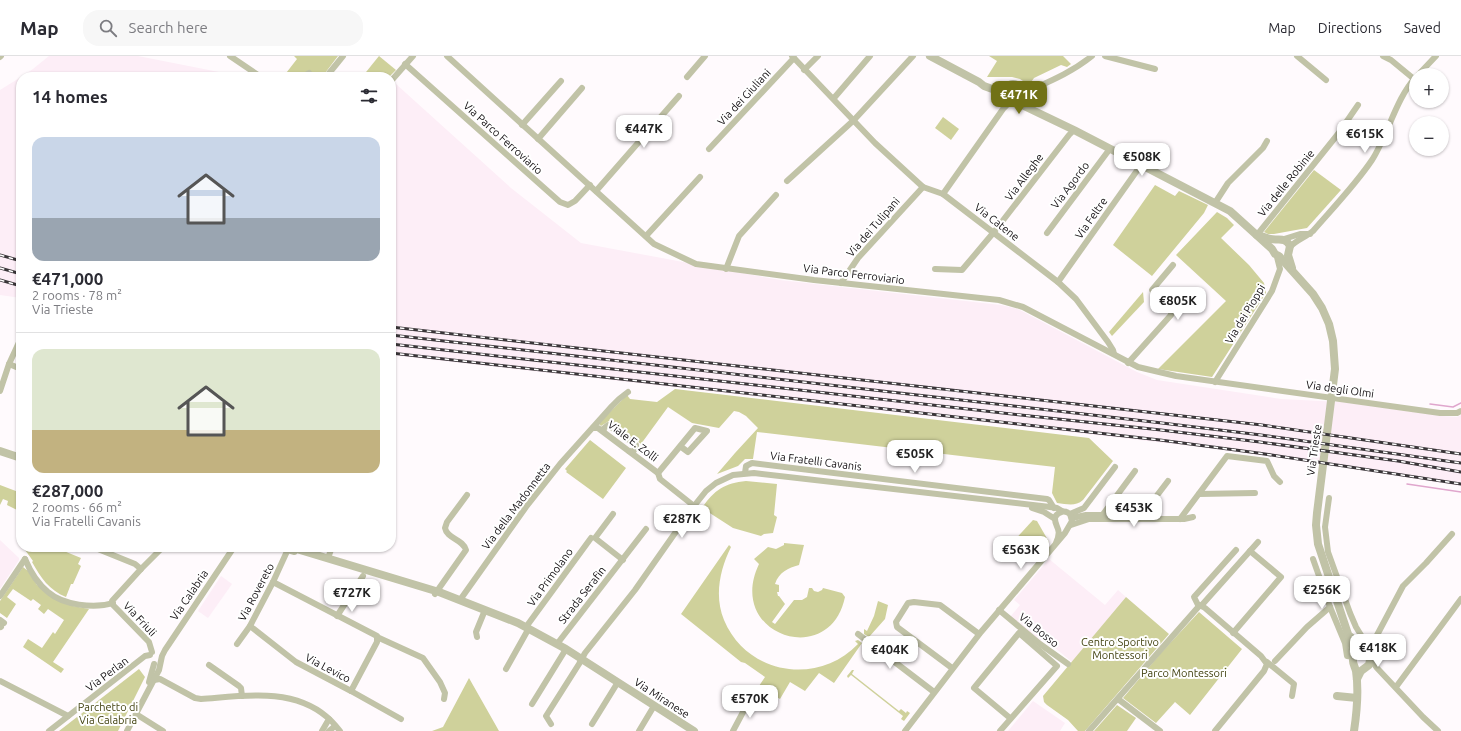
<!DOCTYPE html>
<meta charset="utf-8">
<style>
:root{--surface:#fff;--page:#f7f7f7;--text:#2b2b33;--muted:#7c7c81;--line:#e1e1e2;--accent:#717116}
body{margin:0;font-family:Ubuntu,sans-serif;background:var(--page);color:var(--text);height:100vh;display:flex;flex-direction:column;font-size:15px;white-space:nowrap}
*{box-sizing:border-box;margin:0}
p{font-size:13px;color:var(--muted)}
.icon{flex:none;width:22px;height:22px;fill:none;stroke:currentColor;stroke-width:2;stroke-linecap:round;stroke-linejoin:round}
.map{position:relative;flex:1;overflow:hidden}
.panel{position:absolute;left:16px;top:16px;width:380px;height:480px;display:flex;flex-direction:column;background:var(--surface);border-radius:16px;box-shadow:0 1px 3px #0004}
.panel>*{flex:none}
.tools{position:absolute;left:1409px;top:12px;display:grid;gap:8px}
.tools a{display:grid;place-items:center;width:40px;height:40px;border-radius:50%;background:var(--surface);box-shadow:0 1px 3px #0004;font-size:20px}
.price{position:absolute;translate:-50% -34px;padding:0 9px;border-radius:8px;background:#fff;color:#222;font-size:13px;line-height:26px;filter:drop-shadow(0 1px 2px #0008)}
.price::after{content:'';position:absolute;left:50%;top:24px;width:12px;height:9px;margin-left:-6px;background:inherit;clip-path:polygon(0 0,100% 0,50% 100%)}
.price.active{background:var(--accent);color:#fff}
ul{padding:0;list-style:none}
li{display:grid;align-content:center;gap:8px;height:212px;padding:0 16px}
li+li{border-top:1px solid var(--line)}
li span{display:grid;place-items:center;height:124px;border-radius:12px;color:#555}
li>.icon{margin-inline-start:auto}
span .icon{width:72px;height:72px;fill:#fffc;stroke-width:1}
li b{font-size:17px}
h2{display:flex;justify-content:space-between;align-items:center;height:48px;padding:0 16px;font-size:17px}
header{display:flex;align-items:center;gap:24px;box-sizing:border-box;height:56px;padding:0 20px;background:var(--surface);border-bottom:1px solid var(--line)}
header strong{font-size:19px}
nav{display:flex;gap:22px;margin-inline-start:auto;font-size:14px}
.search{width:280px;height:36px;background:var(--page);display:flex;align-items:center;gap:10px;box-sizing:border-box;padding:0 14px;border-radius:16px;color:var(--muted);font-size:15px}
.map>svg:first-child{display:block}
.built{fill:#fdeef7}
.green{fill:#cfd19b}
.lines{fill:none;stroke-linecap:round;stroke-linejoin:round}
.stream{stroke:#e0a6cd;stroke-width:1.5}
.minor{stroke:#c1c3a7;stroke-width:6}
.tertiary{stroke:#c1c3a7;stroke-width:8}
.rail-casing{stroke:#393538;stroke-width:3}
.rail{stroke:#fff;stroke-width:1.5;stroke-dasharray:4.5;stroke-linecap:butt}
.labels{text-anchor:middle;stroke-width:4;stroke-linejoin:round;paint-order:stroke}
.street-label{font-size:11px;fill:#141013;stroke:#fff}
.park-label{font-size:11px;fill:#444413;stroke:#fff}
</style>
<header>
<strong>Map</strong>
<div class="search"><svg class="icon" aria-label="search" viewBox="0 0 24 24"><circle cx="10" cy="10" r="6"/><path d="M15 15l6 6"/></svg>Search here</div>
<nav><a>Map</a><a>Directions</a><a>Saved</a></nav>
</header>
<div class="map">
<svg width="1461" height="675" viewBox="0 0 1461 675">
<rect width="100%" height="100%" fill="#fffafd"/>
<!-- built -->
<g class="built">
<polygon points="49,0 138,0 224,17 233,21 21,21 33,13"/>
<polygon points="21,21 21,242 0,239 0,34"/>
<polygon points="396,28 511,132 581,187 780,224 1001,249 1018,253 1137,316 1157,324 1281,343 1341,346 1442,360 1457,361 1461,359 1461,430 1310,406 1200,391 391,299 391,33"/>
<polygon points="0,484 19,502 19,504 0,533"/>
<polygon points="1049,503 1105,549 1118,534 1126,541 1072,606 1043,582 1040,585 1010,561 1020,549 1014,544"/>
<polygon points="221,520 232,528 208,562 198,555"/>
<polygon points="1033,645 1065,667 1060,675 1008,675"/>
</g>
<!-- green -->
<g class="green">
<polygon points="294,0 338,0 322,21 283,21 297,3"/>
<polygon points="379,0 396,14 389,21 362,21"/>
<polygon points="989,0 1063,0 1071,8 1067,11 1061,9 1034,22 1029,29 1020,23 1012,21 987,21 997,5"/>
<polygon points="943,61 959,73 951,84 935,72"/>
<polygon points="1314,114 1341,134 1307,172 1274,178 1268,178 1264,176"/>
<polygon points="1155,129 1175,140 1179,135 1208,149 1204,157 1152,220 1113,189"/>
<polygon points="1217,156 1227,162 1234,169 1221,182 1249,209 1264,227 1266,237 1212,321 1158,313 1226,245 1176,199"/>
<polygon points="1143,236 1144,246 1112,280 1109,276"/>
<path d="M675,333l414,49 24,23 -30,39c-8,7 -16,4 -26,3l-5,-10 3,-26 -298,-35 -4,27h-8l-7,7 -21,8 18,-21 23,-25 -12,-12 -7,-4 -5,-1 -15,17 -27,-5 -24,-16 -27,37 -32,-23 -8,5 -2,-2 1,-2 27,-27 3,4 27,3z"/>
<polygon points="590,384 626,412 603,443 566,416 567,415 565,413"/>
<path d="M746,425l31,3 -3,31 3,2 -4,16 -9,1 -3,2 -28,-8 -31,-20c12,-18 23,-25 44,-27z"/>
<polygon points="0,429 21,437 21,456 7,449 8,445 3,443 0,449"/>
<polygon points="1033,464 1037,465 1049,486 1044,492 1011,488"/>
<path d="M784,487l20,2 -5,20c-11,3 -20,7 -24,19l4,1v7h-2l1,4h1l6,8 -13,18 3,2 19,-24h8l5,-3 2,-9h3l2,3 4,1 4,-2 1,-2 19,5 3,4c-15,73 -120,38 -86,-33l-5,-5 14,-12 8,2 8,-4z"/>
<path d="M729,489l2,2c-11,22 -17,49 -7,73 23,55 94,66 134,24l-3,-3 3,-1 4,3 -28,40 -15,-10 -14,18 -15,-9 -10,17 -21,-13 6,-9 -20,-14 -4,-1 -60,-48z"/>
<path d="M23,491h31l27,11 -3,6 3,2 -8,18h-2l-5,13c-17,-7 -25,-19 -34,-35l1,-1z"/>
<polygon points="23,511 28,515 37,529 73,550 89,553 53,606 64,613 61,617 23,591 28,583 42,592 53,576 55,578 64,564 48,553 44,558 38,553 41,549 33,543 31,545 13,533 7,541 16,548 7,562 0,557 0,545"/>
<polygon points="1126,541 1169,578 1085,675 1078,675 1068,664 1047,649 1044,646 1043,640"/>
<polygon points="878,545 888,549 885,563 869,581 864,578 864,573 867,575 874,560"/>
<polygon points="1199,556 1242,593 1190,659 1175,646 1156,667 1123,642 1161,597"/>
<polygon points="139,613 145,621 118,675 59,675"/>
<polygon points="852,614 854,614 852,618 899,655 901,653 906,657 907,655 910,657 904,665 901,663 903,660 851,619 848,622 847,620"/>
<polygon points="469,622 499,675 432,675 443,671"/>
<polygon points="1117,649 1136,662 1127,675 1094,675"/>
</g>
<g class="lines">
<!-- stream -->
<g class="stream">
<polyline points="1430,348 1453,351 1461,347"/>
<polyline points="1407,428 1461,436"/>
</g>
<!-- minor -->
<g class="minor">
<polyline points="230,0 261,21"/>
<polyline points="447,0 654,188 696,208 814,224 999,244 1023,251 1138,311 1176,320 1440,357 1457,357 1461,355"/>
<polyline points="792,0 875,87 923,131 943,138 1058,226 1076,243 1108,286 1113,294 1114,298"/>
<polyline points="1105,0 1155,13"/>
<polyline points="1297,0 1326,24"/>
<polyline points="1383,0 1391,4 1414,23"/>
<polyline points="0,1 1,0"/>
<polyline points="405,8 560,146 568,149 575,145 590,129"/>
<polyline points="804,14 818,0"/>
<polyline points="1418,19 1436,0"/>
<polyline points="303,21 309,17"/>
<polyline points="326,21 343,0"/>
<polyline points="687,21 705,0"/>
<polyline points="391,25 413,0"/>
<polyline points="1021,32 1031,34"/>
<path d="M1021,37h3c24,-11 47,-20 68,-37"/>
<polyline points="834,42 870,0"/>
<polyline points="522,69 561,25"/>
<polyline points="538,83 582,32"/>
<polyline points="709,93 794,2"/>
<polyline points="787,125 854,64 913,0"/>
<polyline points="596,135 679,40"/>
<polyline points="943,138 1003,53 1012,44"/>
<polyline points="1215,147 1228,127 1263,92 1267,85"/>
<polyline points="1047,177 1109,94"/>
<polyline points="1257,179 1338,78 1358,49"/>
<polyline points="646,180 700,121"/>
<polyline points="1284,183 1300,178 1310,178"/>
<path d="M1290,191c6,-7 16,-10 23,-16 19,-22 43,-47 59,-71 16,-25 24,-62 44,-83"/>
<polyline points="726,213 739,180 776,139"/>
<polyline points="935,213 962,214 994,176 1069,79 1074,74"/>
<polyline points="1058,226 1141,109"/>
<polyline points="841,227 858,202 923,131"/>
<path d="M1128,307l43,-48c2,-12 -13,-17 -19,-25l21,-25"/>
<polyline points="9,308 21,313"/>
<polyline points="1215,326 1272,235 1280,213 1277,201"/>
<polyline points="0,335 9,308 21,282"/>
<polyline points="593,372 598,372 658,417 660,423 694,450"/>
<polyline points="604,376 603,373 608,369 636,389 636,391 633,396 629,395"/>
<polyline points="658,417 695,372 707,375 688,396 680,390"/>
<polyline points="745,417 746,410 752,407 1047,443 1049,444 1054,452"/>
<polyline points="1199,438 1255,437"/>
<polyline points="1329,442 1325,471 1328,496 1350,557 1356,571 1369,592"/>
<polyline points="1032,452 1044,456 1055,463"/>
<polyline points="613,458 595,482 623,504"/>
<polyline points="1070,458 1084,452 1115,411"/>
<polyline points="1101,461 1135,415"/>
<polyline points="1072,462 1086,459 1131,459"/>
<polyline points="1139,463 1168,425"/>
<polyline points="1180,463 1227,400 1267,405 1274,420 1280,426"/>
<polyline points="1071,469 1089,463 1184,463 1193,461"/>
<polyline points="93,491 135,508 141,513"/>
<polyline points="328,502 332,491"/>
<path d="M25,503c5,12 13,25 23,33 15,13 46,17 65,11"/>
<polyline points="1313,503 1330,551 1345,587 1347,600 1354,601"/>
<polyline points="273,526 377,580 377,586 351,635"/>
<path d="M435,538l31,-44c-3,-11 -19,-11 -21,-22l2,-6 20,-27"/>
<polyline points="0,540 25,503"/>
<polyline points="460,544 526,451 560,408 612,350 619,343 628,336"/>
<polyline points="1198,549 1194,541 1236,494"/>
<polyline points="1201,550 1258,486"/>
<polyline points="999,554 1040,588 1068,608"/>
<polyline points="337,560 363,520"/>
<polyline points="0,564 4,567"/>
<polyline points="0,570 1,571"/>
<polyline points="250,570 296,606 351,635 401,663"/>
<polyline points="526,571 591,482"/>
<polyline points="1233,577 1281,521 1250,495"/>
<polyline points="858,578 934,636"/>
<polyline points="377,581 423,602 440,626 445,637 444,643"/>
<polyline points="477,581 476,576 485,554"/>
<polyline points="237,588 250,570 273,526 289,491"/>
<polyline points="557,588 646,473"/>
<polyline points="1367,594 1376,581 1403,530 1426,507 1452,478"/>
<polyline points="152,596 149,586 116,552 113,549 112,545 141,513 163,491"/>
<polyline points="1369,601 1377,612 1423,661 1438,675"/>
<polyline points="1275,605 1307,571 1330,551"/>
<polyline points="1267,606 1294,628 1292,640"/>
<polyline points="209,609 239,630 241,632 242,640"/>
<polyline points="952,612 897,571 896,566 908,547 914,546 940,549 979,578"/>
<polyline points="506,613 529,572"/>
<path d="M154,624l6,-1 35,19 6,1c42,-3 91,-12 126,18 5,4 9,9 13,14"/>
<polyline points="0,625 68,660"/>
<polyline points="149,626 154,608"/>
<polyline points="1396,631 1461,543"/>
<polyline points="1118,643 1160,675"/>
<polyline points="532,648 566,593"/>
<polyline points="136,658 163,675"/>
<polyline points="551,668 546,660 579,608 585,597 635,534 694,450 706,435 716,427 733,419 754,417 1050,451 1057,452 1062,455"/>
<polyline points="592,668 618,626"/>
<polyline points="49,675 145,600 150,599"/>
<polyline points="127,675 159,614 162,600 165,594 234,491"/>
<polyline points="322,675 329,663"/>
<polyline points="329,675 335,670"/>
<polyline points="639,675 654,650"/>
<polyline points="733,675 750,643"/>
<path d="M905,675l76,-99 84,-99 7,-12 -2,-7c-5,-4 -11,-3 -15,3 -1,11 8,10 1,26"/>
<polyline points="1000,675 1057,610 1019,577 974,632 1010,662"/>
<polyline points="1089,675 1200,549 1205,552 1261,600 1267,608 1264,615 1215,675"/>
</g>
<!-- tertiary -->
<g class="tertiary">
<polyline points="930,0 979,26 984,30 1006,38"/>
<circle cx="1013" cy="36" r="8"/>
<path d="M1016,44l8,6 50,24 156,81 42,38 3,5 4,2 34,38 9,14 7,16 4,17 2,28 -18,144 -1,12 2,19 35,105c1,4 0,8 0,12 0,3 2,6 3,10 3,20 1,40 -2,60"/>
<path d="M1257,179c5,1 9,3 13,4 8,2 15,-3 20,7l-2,9 4,13"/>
<polyline points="0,395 21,402"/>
<polyline points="280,491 294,495"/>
<polyline points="290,491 439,536 518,567 566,593 694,675"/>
<polyline points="1351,581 1364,596 1368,599 1370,604 1369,609 1361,615 1357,623"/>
<polyline points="1337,640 1357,642"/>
</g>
<!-- rail casing -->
<g class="rail-casing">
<g id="rail">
<polyline points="0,199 21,205"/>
<polyline points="0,212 21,218"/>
<polyline points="0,224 21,230"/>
<polyline points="391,271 1262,369 1461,398"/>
<polyline points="391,279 1162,367 1261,379 1461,407"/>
<polyline points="391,288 1030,360 1161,374 1260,386 1398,405 1461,416"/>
<polyline points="391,297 1160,384 1258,397 1461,428"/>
</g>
</g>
<!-- rail -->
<use href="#rail" class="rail"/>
</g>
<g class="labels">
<!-- street labels -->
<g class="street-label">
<text transform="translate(744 41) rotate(-47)" y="4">Via dei Giuliani</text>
<text transform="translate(503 82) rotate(42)" y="4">Via Parco Ferroviario</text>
<text transform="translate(1024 121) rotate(-53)" y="4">Via Alleghe</text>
<text transform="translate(1286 127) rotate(-51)" y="4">Via delle Robinie</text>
<text transform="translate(1070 129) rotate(-53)" y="4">Via Agordo</text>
<text transform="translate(1091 162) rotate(-55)" y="4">Via Feltre</text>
<text transform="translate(997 166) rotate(38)" y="4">Via Catene</text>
<text transform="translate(873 171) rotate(-49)" y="4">Via dei Tulipani</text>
<text transform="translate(854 218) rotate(7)" y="4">Via Parco Ferroviario</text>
<text transform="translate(1245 258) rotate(-59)" y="4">Via dei Pioppi</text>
<text transform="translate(1340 333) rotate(8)" y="4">Via degli Olmi</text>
<text transform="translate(633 385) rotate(37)" y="4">Viale E. Zolli</text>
<text transform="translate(1314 394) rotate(-82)" y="4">Via Trieste</text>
<text transform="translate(816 405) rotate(7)" y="4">Via Fratelli Cavanis</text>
<text transform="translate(516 450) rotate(-53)" y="4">Via della Madonnetta</text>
<text transform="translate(550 521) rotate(-54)" y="4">Via Primolano</text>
<text transform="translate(256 536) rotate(-62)" y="4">Via Rovereto</text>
<text transform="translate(189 539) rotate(-56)" y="4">Via Calabria</text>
<text transform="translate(582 539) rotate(-52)" y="4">Strada Serafin</text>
<text transform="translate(140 563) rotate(47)" y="4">Via Friuli</text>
<text transform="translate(1039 574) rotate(39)" y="4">Via Bosso</text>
<text transform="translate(328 612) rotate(28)" y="4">Via Levico</text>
<text transform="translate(107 618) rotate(-37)" y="4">Via Perlan</text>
<text transform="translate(662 642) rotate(33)" y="4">Via Miranese</text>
</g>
<!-- park labels -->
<g class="park-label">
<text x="1120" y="590">Centro Sportivo<tspan x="1120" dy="13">Montessori</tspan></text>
<text x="1184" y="621">Parco Montessori</text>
<text x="108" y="655">Parchetto di<tspan x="108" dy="13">Via Calabria</tspan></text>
</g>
</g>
</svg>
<div class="tools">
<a>+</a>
<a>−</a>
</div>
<b class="price active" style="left:1019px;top:59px">€471K</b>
<b class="price" style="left:644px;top:93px">€447K</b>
<b class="price" style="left:1365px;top:98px">€615K</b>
<b class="price" style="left:1142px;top:121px">€508K</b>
<b class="price" style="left:1178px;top:265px">€805K</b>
<b class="price" style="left:915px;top:418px">€505K</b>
<b class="price" style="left:1134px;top:472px">€453K</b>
<b class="price" style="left:682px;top:483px">€287K</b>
<b class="price" style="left:1021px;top:514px">€563K</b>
<b class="price" style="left:1322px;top:554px">€256K</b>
<b class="price" style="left:352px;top:557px">€727K</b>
<b class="price" style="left:1378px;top:612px">€418K</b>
<b class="price" style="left:890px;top:614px">€404K</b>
<b class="price" style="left:750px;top:663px">€570K</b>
<section class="panel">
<h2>14 homes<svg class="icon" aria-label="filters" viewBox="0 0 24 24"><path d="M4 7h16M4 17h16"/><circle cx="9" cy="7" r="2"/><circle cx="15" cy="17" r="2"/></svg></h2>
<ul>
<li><span style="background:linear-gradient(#c9d6e8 65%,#9aa5b1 0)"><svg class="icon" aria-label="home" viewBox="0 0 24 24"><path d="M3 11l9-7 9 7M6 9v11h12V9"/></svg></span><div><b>€471,000</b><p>2 rooms · 78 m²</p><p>Via Trieste</p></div></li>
<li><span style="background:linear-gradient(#dfe7d0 65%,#c2b280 0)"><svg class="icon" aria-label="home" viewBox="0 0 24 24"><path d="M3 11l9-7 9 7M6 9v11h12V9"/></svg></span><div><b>€287,000</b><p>2 rooms · 66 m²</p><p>Via Fratelli Cavanis</p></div></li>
</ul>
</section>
</div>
